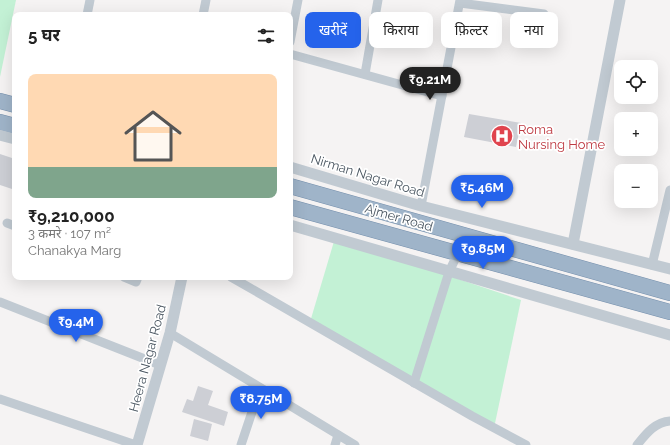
<!DOCTYPE html>
<html lang="hi">
<meta charset="utf-8">
<style>
:root{--surface:#fff;--page:#f6f6f6;--text:#222;--muted:#767676;--accent:#2563eb}
body{margin:0;font-family:Raleway,"Noto Sans Devanagari",sans-serif;background:var(--page);color:var(--text);height:100vh;display:flex;flex-direction:column;font-size:15px;white-space:nowrap}
*{box-sizing:border-box;margin:0}
p{font-size:13px;color:var(--muted)}
.icon{flex:none;width:22px;height:22px;fill:none;stroke:currentColor;stroke-width:2;stroke-linecap:round;stroke-linejoin:round}
.map{position:relative;flex:1;overflow:hidden}
.details{position:absolute;left:12px;top:12px;width:281px;height:268px;display:flex;flex-direction:column;background:var(--surface);border-radius:8px;box-shadow:0 4px 16px #0002}
.details>*{flex:none}
.hud{position:absolute;left:305px;top:12px;width:305px;height:36px;display:flex;gap:8px}
.tools{position:absolute;left:614px;top:60px;display:grid;gap:8px}
.tools a{display:grid;place-items:center;width:44px;height:44px;border-radius:8px;background:var(--surface);box-shadow:0 4px 16px #0002;font-size:20px}
.price{position:absolute;translate:-50% -34px;padding:0 9px;border-radius:14px;background:var(--accent);color:#fff;font-size:13px;line-height:26px;filter:drop-shadow(0 1px 2px #0008)}
.price::after{content:'';position:absolute;left:50%;top:24px;width:12px;height:9px;margin-left:-6px;background:inherit;clip-path:polygon(0 0,100% 0,50% 100%)}
.price.active{background:#222;color:#fff}
ul{padding:0;list-style:none}
li{display:grid;align-content:center;gap:8px;height:212px;padding:0 16px}
li span{display:grid;place-items:center;height:124px;border-radius:8px;color:#555}
li>.icon{margin-inline-start:auto}
span .icon{width:72px;height:72px;fill:#fffc;stroke-width:1}
li b{font-size:17px}
h2{display:flex;justify-content:space-between;align-items:center;height:48px;padding:0 16px;font-size:17px}
.chip{padding:0 14px;border-radius:8px;background:var(--surface);box-shadow:0 4px 16px #0002;font-size:14px;line-height:36px}
.chip.active{background:var(--accent);color:#fff}
.map>svg:first-child{display:block}
.green{fill:#c3f1d5}
.building{fill:#cdcfd5}
.lines{fill:none;stroke-linecap:round;stroke-linejoin:round}
.trunk-casing{stroke:#7690ad;stroke-width:16}
.minor{stroke:#c1cad2;stroke-width:9}
.tertiary{stroke:#c1cad2;stroke-width:11}
.trunk{stroke:#9fb4c9;stroke-width:15}
.labels{text-anchor:middle;stroke-width:3.5;stroke-linejoin:round;paint-order:stroke}
.health-label{font-size:13px;fill:#be3a42;stroke:#fff;text-anchor:start}
.street-label{font-size:13px;fill:#4a5661;stroke:#fff}
</style>
<div class="map">
<svg width="670" height="445" viewBox="0 0 670 445">
<rect width="100%" height="100%" fill="#f5f3f3"/>
<!-- green -->
<g class="green">
<polygon points="0,0 16,0 0,77"/>
<polygon points="335,238 521,300 494,428 310,322"/>
</g>
<!-- building -->
<g class="building">
<polygon points="469,114 521,123 516,147 464,137"/>
<polygon points="0,154 15,159 15,190 0,185"/>
<polygon points="198,386 213,391 208,405 228,412 224,426 182,412 187,399 193,401"/>
<polygon points="194,419 212,424 208,441 190,436"/>
</g>
<g class="lines">
<!-- trunk casing -->
<g class="trunk-casing">
<g id="trunk">
<polyline points="0,101 15,105"/>
<polyline points="0,122 15,126"/>
<polyline points="290,186 670,293"/>
<polyline points="290,207 670,312"/>
</g>
</g>
<!-- minor -->
<g class="minor">
<polyline points="460,3 544,14"/>
<polyline points="87,15 90,0"/>
<polyline points="203,15 206,0"/>
<polyline points="290,42 298,0"/>
<polyline points="290,54 442,96"/>
<polyline points="365,74 378,0"/>
<polyline points="421,206 460,0"/>
<polyline points="7,223 15,226"/>
<polyline points="652,265 670,190"/>
<polyline points="124,277 136,282 138,277"/>
<polyline points="231,277 472,416 526,445"/>
<polyline points="0,302 160,365"/>
<polyline points="170,333 355,445"/>
<polyline points="414,383 449,272 458,253"/>
<polyline points="0,399 136,445"/>
<polyline points="241,445 260,388"/>
<polyline points="335,445 338,435"/>
<path d="M637,445c9,-11 18,-23 33,-24"/>
</g>
<!-- tertiary -->
<g class="tertiary">
<polyline points="0,135 15,139"/>
<polyline points="290,167 421,206 670,269"/>
<polyline points="290,225 670,335"/>
<polyline points="573,244 620,0"/>
<polyline points="137,445 170,333 182,277"/>
</g>
<!-- trunk -->
<use href="#trunk" class="trunk"/>
</g>
<!-- icons -->
<defs>
<g id="hospital-disc" transform="scale(1.15)"><circle r="9.5" fill="#e0444e" stroke="#fff"/><path d="M-5-5h3v3.5h4V-5h3V5h-3V1.5h-4V5h-3Z" fill="#fff"/></g>
</defs>
<g fill-rule="evenodd">
<use href="#hospital-disc" x="502" y="136"/>
</g>
<g class="labels">
<!-- health labels -->
<g class="health-label">
<text x="518" y="134">Roma<tspan x="518" dy="15">Nursing Home</tspan></text>
</g>
<!-- street labels -->
<g class="street-label">
<text transform="translate(368 175) rotate(17)" y="5">Nirman Nagar Road</text>
<text transform="translate(399 217) rotate(16)" y="5">Ajmer Road</text>
<text transform="translate(147 358) rotate(-75)" y="5">Heera Nagar Road</text>
</g>
</g>
</svg>
<div class="tools">
<a><svg class="icon" aria-label="locate" viewBox="0 0 24 24"><circle cx="12" cy="12" r="6"/><path d="M12 2v4M12 18v4M2 12h4M18 12h4"/></svg></a>
<a>+</a>
<a>−</a>
</div>
<b class="price active" style="left:430px;top:101px">₹9.21M</b>
<b class="price" style="left:482px;top:209px">₹5.46M</b>
<b class="price" style="left:483px;top:270px">₹9.85M</b>
<b class="price" style="left:76px;top:343px">₹9.4M</b>
<b class="price" style="left:261px;top:420px">₹8.75M</b>
<div class="hud">
<a class="chip active">खरीदें</a>
<a class="chip">किराया</a>
<a class="chip">फ़िल्टर</a>
<a class="chip">नया</a>
</div>
<section class="details">
<h2>5 घर<svg class="icon" aria-label="filters" viewBox="0 0 24 24"><path d="M4 7h16M4 17h16"/><circle cx="9" cy="7" r="2"/><circle cx="15" cy="17" r="2"/></svg></h2>
<ul>
<li><span style="background:linear-gradient(#ffd9b3 75%,#7fa58c 0)"><svg class="icon" aria-label="home" viewBox="0 0 24 24"><path d="M3 11l9-7 9 7M6 9v11h12V9"/></svg></span><div><b>₹9,210,000</b><p>3 कमरे · 107 m²</p><p>Chanakya Marg</p></div></li>
</ul>
</section>
</div>
